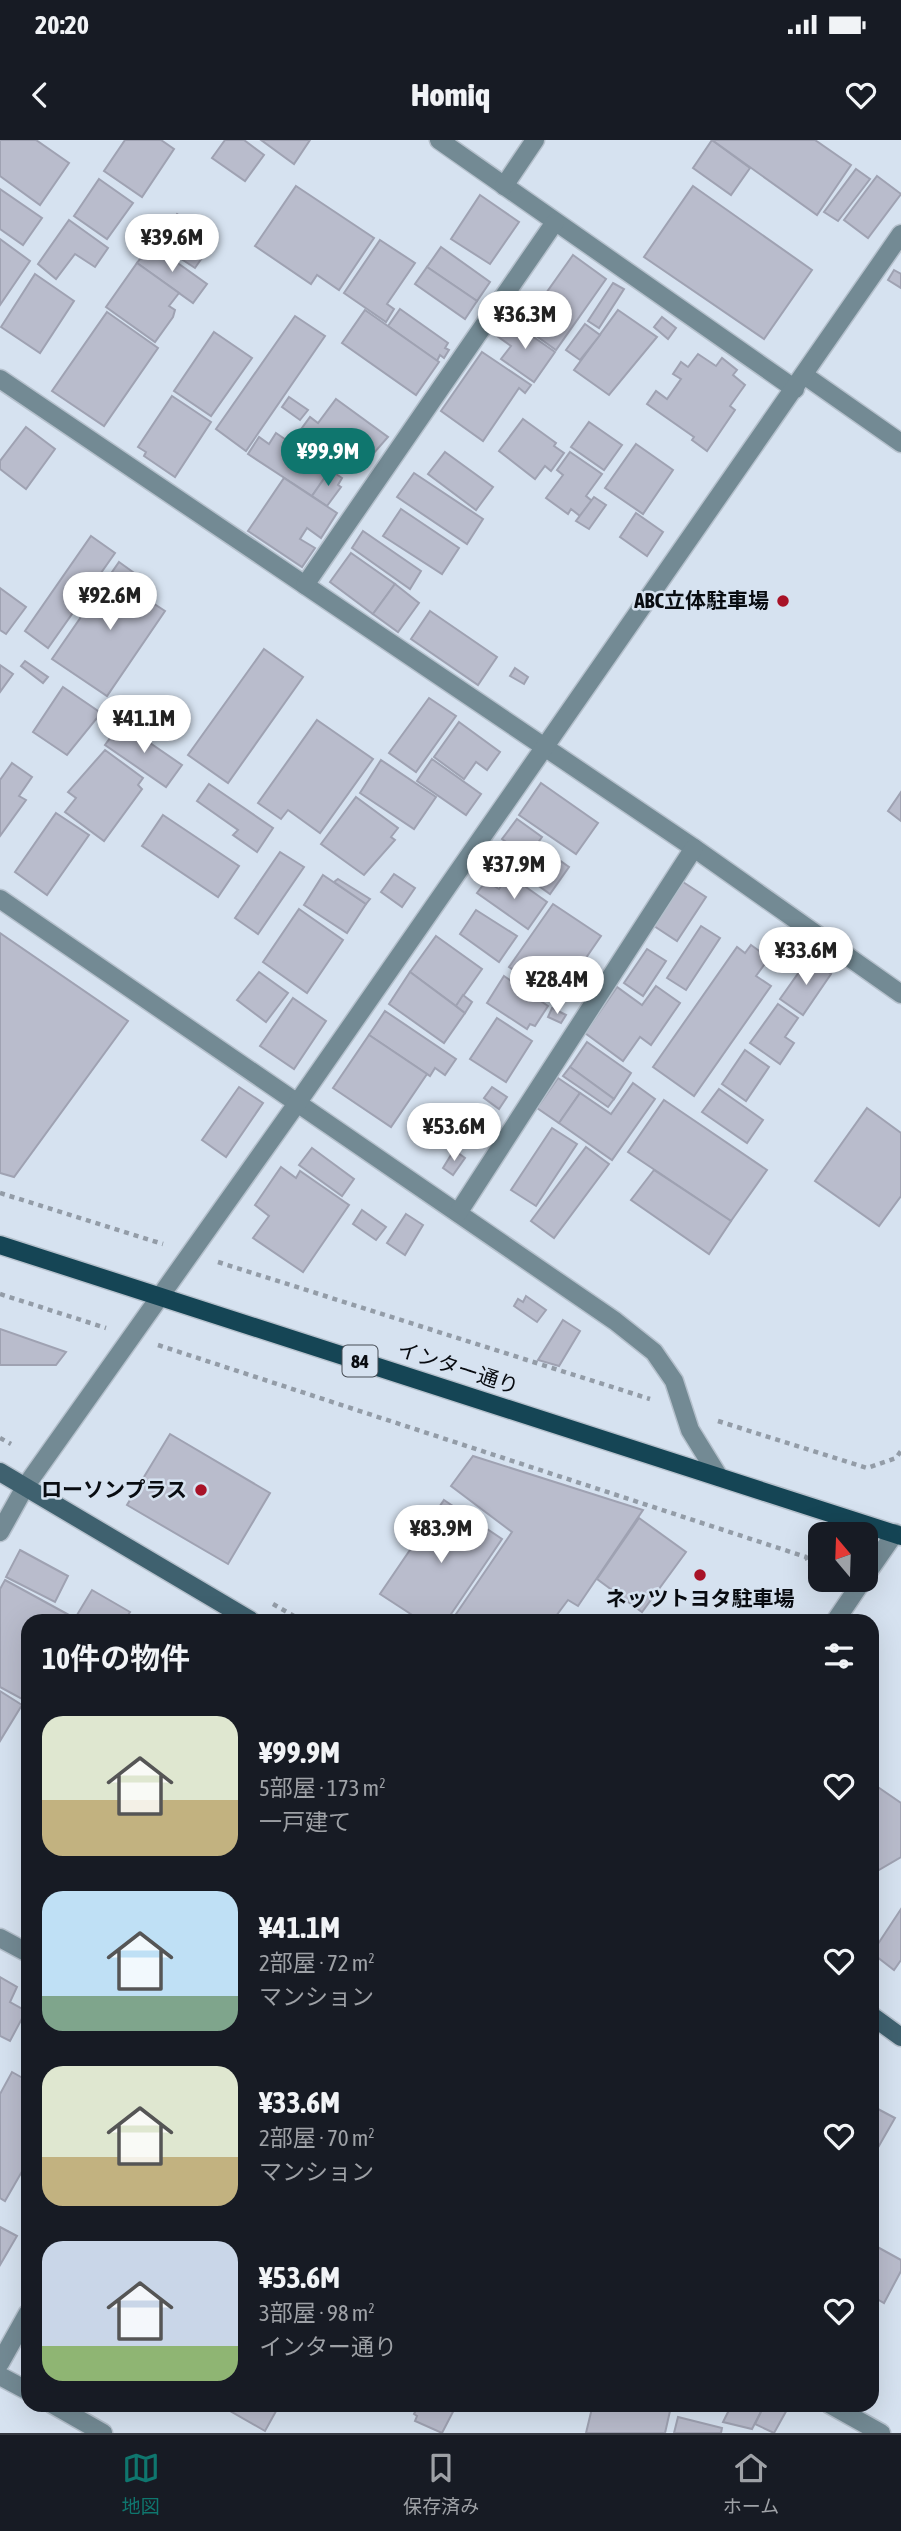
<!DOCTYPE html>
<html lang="ja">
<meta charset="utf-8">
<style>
:root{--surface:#171b24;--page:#20242c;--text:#f1f3f6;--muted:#9ea1a6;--line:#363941;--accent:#0f766e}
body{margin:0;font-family:"Asap Condensed","Noto Sans JP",sans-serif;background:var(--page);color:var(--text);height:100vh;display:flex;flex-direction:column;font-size:26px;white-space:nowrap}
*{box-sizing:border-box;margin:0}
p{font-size:23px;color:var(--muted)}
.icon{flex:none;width:38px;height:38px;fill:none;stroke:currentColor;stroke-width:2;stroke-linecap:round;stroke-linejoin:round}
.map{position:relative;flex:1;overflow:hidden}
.details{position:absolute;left:21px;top:1474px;width:858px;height:798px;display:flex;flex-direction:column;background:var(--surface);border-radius:21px;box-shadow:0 7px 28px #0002}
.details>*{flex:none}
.needle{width:46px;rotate:341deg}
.fabs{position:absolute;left:808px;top:1382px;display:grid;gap:14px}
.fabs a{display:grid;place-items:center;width:70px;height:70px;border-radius:14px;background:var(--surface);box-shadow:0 7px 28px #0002;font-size:35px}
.price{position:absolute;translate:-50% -60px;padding:0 16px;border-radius:24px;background:#fff;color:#222;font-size:23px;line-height:46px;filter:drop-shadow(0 2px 4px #0008)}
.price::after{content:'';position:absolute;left:50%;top:42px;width:21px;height:16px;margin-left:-10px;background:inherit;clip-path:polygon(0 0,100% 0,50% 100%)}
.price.on{background:var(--accent);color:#fff}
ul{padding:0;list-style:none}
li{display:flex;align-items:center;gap:21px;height:175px;padding:0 21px}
li span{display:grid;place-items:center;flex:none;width:196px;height:140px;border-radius:21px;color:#555}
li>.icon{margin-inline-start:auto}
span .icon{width:84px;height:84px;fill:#fffc;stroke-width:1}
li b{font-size:30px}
h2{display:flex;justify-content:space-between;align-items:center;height:84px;padding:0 21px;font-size:30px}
.status{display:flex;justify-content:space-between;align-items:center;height:49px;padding:0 35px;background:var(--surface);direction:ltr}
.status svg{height:19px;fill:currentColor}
header{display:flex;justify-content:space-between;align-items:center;height:91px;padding:0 21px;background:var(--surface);font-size:32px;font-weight:800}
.tabs{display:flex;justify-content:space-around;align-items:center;height:98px;border-top:2px solid var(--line);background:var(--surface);font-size:19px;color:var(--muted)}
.tabs a{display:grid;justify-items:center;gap:4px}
.tabs .on{color:var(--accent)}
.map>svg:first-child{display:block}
.building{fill:#b9bccc;stroke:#9fa2b2;stroke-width:2}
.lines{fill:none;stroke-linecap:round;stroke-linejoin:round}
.street-casing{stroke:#b5c0cc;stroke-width:21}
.secondary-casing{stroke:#b5c0cc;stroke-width:21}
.primary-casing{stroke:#b5c0cc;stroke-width:21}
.path{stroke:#939ca7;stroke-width:4.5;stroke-dasharray:5 5;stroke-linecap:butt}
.street{stroke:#738a94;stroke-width:18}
.secondary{stroke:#3f616f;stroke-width:18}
.primary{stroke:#154555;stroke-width:18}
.poi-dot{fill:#a81227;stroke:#d6e2f0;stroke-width:2.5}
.labels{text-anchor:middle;stroke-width:5;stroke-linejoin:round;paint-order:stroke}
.shield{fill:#d6e2f0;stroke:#464c54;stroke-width:2}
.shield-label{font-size:19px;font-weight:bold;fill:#090c11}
.poi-label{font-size:21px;font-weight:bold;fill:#090c11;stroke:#d6e2f0;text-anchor:end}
.street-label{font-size:21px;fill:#090c11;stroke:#d6e2f0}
</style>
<div class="status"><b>20:20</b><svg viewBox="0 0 49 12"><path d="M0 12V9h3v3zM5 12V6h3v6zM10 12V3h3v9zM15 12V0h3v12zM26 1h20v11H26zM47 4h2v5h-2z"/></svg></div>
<header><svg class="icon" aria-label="back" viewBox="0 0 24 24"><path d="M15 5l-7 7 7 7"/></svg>Homiq<svg class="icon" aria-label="heart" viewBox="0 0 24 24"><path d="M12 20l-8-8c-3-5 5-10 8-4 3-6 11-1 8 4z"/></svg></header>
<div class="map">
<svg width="901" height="2293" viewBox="0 0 901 2293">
<rect width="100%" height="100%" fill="#d6e2f0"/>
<!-- building -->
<g class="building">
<polygon points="0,0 36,0 69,23 40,65 0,36"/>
<polygon points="125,0 161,0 174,9 142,57 104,31"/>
<polygon points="225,0 244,0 264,15 245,41 212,18"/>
<polygon points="261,0 310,0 294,24"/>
<polygon points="712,0 750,28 731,55 693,28"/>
<polygon points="712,0 815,0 851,25 817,75"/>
<polygon points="856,29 870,39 838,81 824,72"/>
<polygon points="877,36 901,54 868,98 844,80"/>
<polygon points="99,39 133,63 107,99 74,76"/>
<polygon points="296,46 374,98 339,150 317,135 311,144 255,106"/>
<polygon points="693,46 812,130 764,199 644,117"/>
<polygon points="0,49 42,78 23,105 0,89"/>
<polygon points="480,55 519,82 490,124 451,99"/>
<polygon points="177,74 215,99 195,128 157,103"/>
<polygon points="69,80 108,108 95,127 75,114 56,139 38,124"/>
<polygon points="0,99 30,121 0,165"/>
<polygon points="380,100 415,123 387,164 394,169 386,182 344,153"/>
<polygon points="151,104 207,144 193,163 137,123"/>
<polygon points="441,107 490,142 477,161 427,127"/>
<polygon points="573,115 606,139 556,210 510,177 526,154 539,163"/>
<polygon points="137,123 179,153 169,166 175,170 173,177 155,202 106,167"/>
<polygon points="427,127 477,161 465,179 415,144"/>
<polygon points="894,130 901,134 901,148 888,140"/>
<polygon points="35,134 74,161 40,213 1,187"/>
<polygon points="613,143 624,149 599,188 588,181"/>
<polygon points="400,169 448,203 445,208 449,210 444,218 440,215 437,221 388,186"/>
<polygon points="365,170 439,222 416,255 342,203"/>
<polygon points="618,170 657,197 609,255 574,230"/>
<polygon points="107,172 158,208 104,286 52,251"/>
<polygon points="295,176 325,196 246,311 216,289"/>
<polygon points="662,177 676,188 668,199 654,187"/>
<polygon points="509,180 555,212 534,242 501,219 511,206 497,196"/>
<polygon points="585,184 600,195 580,220 566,210"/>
<polygon points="214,192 252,218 211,276 174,251"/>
<polygon points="482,212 531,245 525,253 519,248 483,301 441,271"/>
<polygon points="698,214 716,226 722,218 737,230 733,235 745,245 730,266 735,270 707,311 692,300 694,297 647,264 656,251 667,259 681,239 673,234 681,222 688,227"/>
<polygon points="172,256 211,282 175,337 144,316 146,312 138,307"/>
<polygon points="289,257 308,270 300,280 282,267"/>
<polygon points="336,259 388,297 359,330 299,292 310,277 318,283"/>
<polygon points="523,279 556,303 554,306 564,313 551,331 545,326 535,339 499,311"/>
<polygon points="589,282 622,305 604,330 571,307"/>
<polygon points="26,287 55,309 26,349 0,329 0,321"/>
<polygon points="276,293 330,330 312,356 248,314 259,297 269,304"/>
<polygon points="636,304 673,330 643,374 605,348"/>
<polygon points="445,312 493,347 476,370 428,334"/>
<polygon points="570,312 602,334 586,356 592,361 580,376 571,369 568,374 546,358 563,335 557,330"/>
<polygon points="330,330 342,338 338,345 341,347 327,366 312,356"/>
<polygon points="414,333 483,379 467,404 397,357"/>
<polygon points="284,338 337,373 321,398 307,388 300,399 315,408 302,427 248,391"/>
<polygon points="594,357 606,365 589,389 576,381"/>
<polygon points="401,369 459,408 442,434 383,396"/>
<polygon points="636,373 663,392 647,416 620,397"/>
<polygon points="363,391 421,431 410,449 352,408"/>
<polygon points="91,396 115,413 48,508 25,491"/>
<polygon points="351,413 395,444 373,474 330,442"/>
<polygon points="119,422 144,440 136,452 165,471 107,556 52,519"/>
<polygon points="395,444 419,463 398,492 373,474"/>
<polygon points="0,448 26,467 6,494 0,490"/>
<polygon points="430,471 497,517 478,545 411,499"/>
<polygon points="264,509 303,537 228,643 188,615"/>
<polygon points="25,521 48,537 43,543 21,526"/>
<polygon points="0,525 13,534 0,552"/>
<polygon points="515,528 528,537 524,544 510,536"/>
<polygon points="63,547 101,573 67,615 33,592"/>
<polygon points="429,558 456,576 416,632 389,613"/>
<polygon points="317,580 373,619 320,693 288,670 281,679 258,663"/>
<polygon points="459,582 500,612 487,630 476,622 464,639 434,617"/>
<polygon points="121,583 182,625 166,647 105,605"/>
<polygon points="105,610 143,638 138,645 142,649 104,701 65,672 76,658 68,652"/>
<polygon points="432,619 481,654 466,675 417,641"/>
<polygon points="381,620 436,657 414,689 360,653"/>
<polygon points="12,623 32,637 19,656 26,660 0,696 0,640"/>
<polygon points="541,643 598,683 576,714 519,675"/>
<polygon points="209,644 273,688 257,712 233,695 238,690 197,661"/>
<polygon points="901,652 901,681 888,671"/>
<polygon points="356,657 398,688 391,697 395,700 364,735 321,704"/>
<polygon points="56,673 89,695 47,755 15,732"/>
<polygon points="163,675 239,726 218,757 142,706"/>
<polygon points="517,679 542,697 537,704 569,727 550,754 518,731 528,718 502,699"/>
<polygon points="280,712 304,727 258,794 235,778"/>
<polygon points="394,734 415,748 402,767 381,752"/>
<polygon points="323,735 366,764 347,793 304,765"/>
<polygon points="509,735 547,762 528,789 477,753 486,741 499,749"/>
<polygon points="338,739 370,759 366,764 334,742"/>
<polygon points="683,742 706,757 677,801 654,786"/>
<polygon points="553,764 601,796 557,860 509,827"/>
<polygon points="299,769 343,800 307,853 263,822"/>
<polygon points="476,770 517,796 499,822 460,794"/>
<polygon points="701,786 720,798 686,850 667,838"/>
<polygon points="0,793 128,881 14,1037 0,1033"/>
<polygon points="436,796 482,829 456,866 410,832"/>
<polygon points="751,805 769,818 756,836 771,846 694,956 653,927 737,807 745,813"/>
<polygon points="647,809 666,821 643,856 624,843"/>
<polygon points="809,818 831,834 803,875 780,859"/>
<polygon points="259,832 288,853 266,882 237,860"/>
<polygon points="410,832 465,873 444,903 389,864"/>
<polygon points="504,836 548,866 535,886 530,884 527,889 487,863"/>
<polygon points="656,846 680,863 651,905 640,897 623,921 585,893 617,847 642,865"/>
<polygon points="463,855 472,862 465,873 456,866"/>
<polygon points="293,858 326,881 294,929 260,906"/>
<polygon points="778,864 798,878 785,897 794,903 780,924 750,903"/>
<polygon points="552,868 566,875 561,883 548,877"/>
<polygon points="385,871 456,919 445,935 435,928 430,936 369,895"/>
<polygon points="497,878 532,901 506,942 470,919"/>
<polygon points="369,895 427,934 391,987 333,948"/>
<polygon points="587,902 631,933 614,959 570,927"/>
<polygon points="745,910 769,927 746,961 722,944"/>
<polygon points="570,927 614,959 608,967 563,936"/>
<polygon points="558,938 580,953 559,983 537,968"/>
<polygon points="633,943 655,959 612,1020 559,983 580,953 611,974"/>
<polygon points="239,947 263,963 226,1017 202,1000"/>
<polygon points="492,947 507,957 499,969 484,958"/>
<polygon points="719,949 763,980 747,1003 702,972"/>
<polygon points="664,960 767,1030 731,1081 628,1012"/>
<polygon points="867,968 901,993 901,1056 879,1086 815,1041"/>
<polygon points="552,988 577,1004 536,1066 511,1050"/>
<polygon points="586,1007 609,1024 554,1098 531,1081"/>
<polygon points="312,1008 354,1039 342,1056 299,1025"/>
<polygon points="454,1010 465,1018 453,1035 443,1028"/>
<polygon points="281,1027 296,1038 300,1031 349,1065 303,1132 253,1098 269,1076 255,1065"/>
<polygon points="654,1030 731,1081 709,1114 631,1060"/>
<polygon points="362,1070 386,1087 376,1100 353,1084"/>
<polygon points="406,1074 423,1085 405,1115 387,1103"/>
<polygon points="526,1156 546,1170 537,1182 514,1166 518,1159 523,1162"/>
<polygon points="563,1180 580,1191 559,1226 538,1220"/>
<polygon points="0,1189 66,1212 56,1225 0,1225"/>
<polygon points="170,1294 270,1353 228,1424 127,1365"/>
<polygon points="473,1316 643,1370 578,1466 568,1460 553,1480 452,1480 512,1392 451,1346"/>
<polygon points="444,1360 502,1399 447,1480 420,1480 380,1454"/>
<polygon points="639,1378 686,1412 642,1472 597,1439"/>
<polygon points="20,1410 68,1436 55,1462 6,1437"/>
<polygon points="5,1440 69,1475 66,1480 28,1480 28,1548 22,1559 0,1547 0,1449"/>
<polygon points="92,1450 130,1472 125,1480 74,1480"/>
<polygon points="0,1551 22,1565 0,1601"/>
<polygon points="872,1643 901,1663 901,1717 872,1734"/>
<polygon points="901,1769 901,1820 894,1830 872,1813"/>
<polygon points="0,1837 17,1847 10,1862 26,1871 10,1901 0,1896"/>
<polygon points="12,1932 28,1941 28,2021 5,2061 0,2058 0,1954"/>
<polygon points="876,1968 895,1978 872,2018 872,1976"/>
<polygon points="0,2087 17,2096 0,2125"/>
<polygon points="872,2104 901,2120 901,2131 884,2163 872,2156"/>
<polygon points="227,2264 280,2264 265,2291 225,2268"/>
<polygon points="419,2264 457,2264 442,2293 415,2281 417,2276 414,2274"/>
<polygon points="593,2264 639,2264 670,2271 665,2293 586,2293"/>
<polygon points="732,2264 765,2264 752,2289 723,2282"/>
<polygon points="765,2264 789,2266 774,2293 755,2284"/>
<polygon points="678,2277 722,2288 721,2293 674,2293"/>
</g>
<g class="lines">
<!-- street casing -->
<g class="street-casing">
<g id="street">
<polyline points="439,0 795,249"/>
<polyline points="504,46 535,0"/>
<polyline points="804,235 901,303"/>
<polyline points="0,239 694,708 901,854"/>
<polyline points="305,445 555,82"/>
<polyline points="0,759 615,1181 654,1212 674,1241 690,1290 719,1337"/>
<polyline points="458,1073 694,708"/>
<polyline points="0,1392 25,1347 298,962 901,94"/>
<polyline points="866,1435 895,1393"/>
<polyline points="836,1480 863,1440"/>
<polyline points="0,1798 28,1813"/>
<polyline points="0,2223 28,2173"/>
<polyline points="0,2236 28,2251"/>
<polyline points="52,2264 103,2293"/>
<polyline points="829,2264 881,2293"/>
</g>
</g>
<!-- secondary casing -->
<g class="secondary-casing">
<g id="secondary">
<polyline points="0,1332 250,1480"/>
<polyline points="872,1876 901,1897"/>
</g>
</g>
<!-- primary casing -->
<g class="primary-casing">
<polyline id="primary" points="0,1105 901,1396"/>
</g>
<!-- path -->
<g class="path">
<polyline points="0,1053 163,1104"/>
<polyline points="218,1122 650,1259"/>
<polyline points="0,1154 106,1188"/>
<polyline points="158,1205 806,1417 823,1450"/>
<polyline points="718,1281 867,1328 896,1318 901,1311"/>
<polyline points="0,1298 11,1304"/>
<polyline points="273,1464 301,1480"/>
</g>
<!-- street -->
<use href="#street" class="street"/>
<!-- secondary -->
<use href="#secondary" class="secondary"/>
<!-- primary -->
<use href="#primary" class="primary"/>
</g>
<!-- markers -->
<g class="poi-dot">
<circle cx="783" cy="461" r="7"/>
<circle cx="201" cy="1350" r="7"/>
<circle cx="700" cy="1435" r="7"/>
</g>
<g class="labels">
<!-- shield labels -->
<rect class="shield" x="342.5" y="1205.5" width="35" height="31" rx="5"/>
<g class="shield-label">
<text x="360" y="1228">84</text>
</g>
<!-- poi labels -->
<g class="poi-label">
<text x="769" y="468">ABC立体駐車場</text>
<text x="187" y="1357">ローソンプラス</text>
<text x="700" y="1466" text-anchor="middle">ネッツトヨタ駐車場</text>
</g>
<!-- street labels -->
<g class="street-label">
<text transform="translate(458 1228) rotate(18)" y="7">インター通り</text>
</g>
</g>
</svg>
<div class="fabs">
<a><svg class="needle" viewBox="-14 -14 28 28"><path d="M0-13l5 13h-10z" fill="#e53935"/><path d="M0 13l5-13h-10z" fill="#9ea1a6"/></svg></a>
</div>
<b class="price" style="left:172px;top:134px">¥39.6M</b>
<b class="price" style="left:525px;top:211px">¥36.3M</b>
<b class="price on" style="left:328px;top:348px">¥99.9M</b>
<b class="price" style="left:110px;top:492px">¥92.6M</b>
<b class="price" style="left:144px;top:615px">¥41.1M</b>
<b class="price" style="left:514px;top:761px">¥37.9M</b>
<b class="price" style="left:806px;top:847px">¥33.6M</b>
<b class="price" style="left:557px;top:876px">¥28.4M</b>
<b class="price" style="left:454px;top:1023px">¥53.6M</b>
<b class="price" style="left:441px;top:1425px">¥83.9M</b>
<section class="details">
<h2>10件の物件<svg class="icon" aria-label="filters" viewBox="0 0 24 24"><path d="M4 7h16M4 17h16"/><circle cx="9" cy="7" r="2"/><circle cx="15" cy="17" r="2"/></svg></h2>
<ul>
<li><span style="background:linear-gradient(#dfe7d0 60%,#c2b280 0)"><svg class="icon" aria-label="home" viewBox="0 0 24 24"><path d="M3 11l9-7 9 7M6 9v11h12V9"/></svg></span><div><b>¥99.9M</b><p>5部屋 · 173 m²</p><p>一戸建て</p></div><svg class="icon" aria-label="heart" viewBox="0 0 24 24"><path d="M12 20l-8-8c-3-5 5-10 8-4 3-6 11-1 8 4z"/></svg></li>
<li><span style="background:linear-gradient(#bfe0f5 75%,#7fa58c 0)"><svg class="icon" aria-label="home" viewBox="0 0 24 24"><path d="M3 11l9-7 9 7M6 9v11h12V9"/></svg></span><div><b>¥41.1M</b><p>2部屋 · 72 m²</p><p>マンション</p></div><svg class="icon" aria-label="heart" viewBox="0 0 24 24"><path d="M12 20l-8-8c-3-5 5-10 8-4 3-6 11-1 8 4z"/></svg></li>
<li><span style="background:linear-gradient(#dfe7d0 65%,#c2b280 0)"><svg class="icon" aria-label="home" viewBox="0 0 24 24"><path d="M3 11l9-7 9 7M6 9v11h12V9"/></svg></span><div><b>¥33.6M</b><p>2部屋 · 70 m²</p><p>マンション</p></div><svg class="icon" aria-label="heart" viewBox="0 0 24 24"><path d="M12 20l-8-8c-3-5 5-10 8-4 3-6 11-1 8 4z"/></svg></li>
<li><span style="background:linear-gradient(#c9d6e8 75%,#8fb573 0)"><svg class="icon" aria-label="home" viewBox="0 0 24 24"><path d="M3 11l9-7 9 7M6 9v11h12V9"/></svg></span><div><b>¥53.6M</b><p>3部屋 · 98 m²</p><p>インター通り</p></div><svg class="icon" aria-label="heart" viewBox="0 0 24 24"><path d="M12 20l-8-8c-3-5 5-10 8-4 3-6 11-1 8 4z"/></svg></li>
</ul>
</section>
</div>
<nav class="tabs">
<a class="on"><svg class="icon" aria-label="map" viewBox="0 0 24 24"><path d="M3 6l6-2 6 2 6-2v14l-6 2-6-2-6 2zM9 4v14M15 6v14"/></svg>地図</a>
<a><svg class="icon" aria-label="saved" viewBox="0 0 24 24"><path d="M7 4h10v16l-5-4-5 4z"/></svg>保存済み</a>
<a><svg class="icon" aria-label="home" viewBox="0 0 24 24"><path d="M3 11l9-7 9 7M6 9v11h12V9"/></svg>ホーム</a>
</nav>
